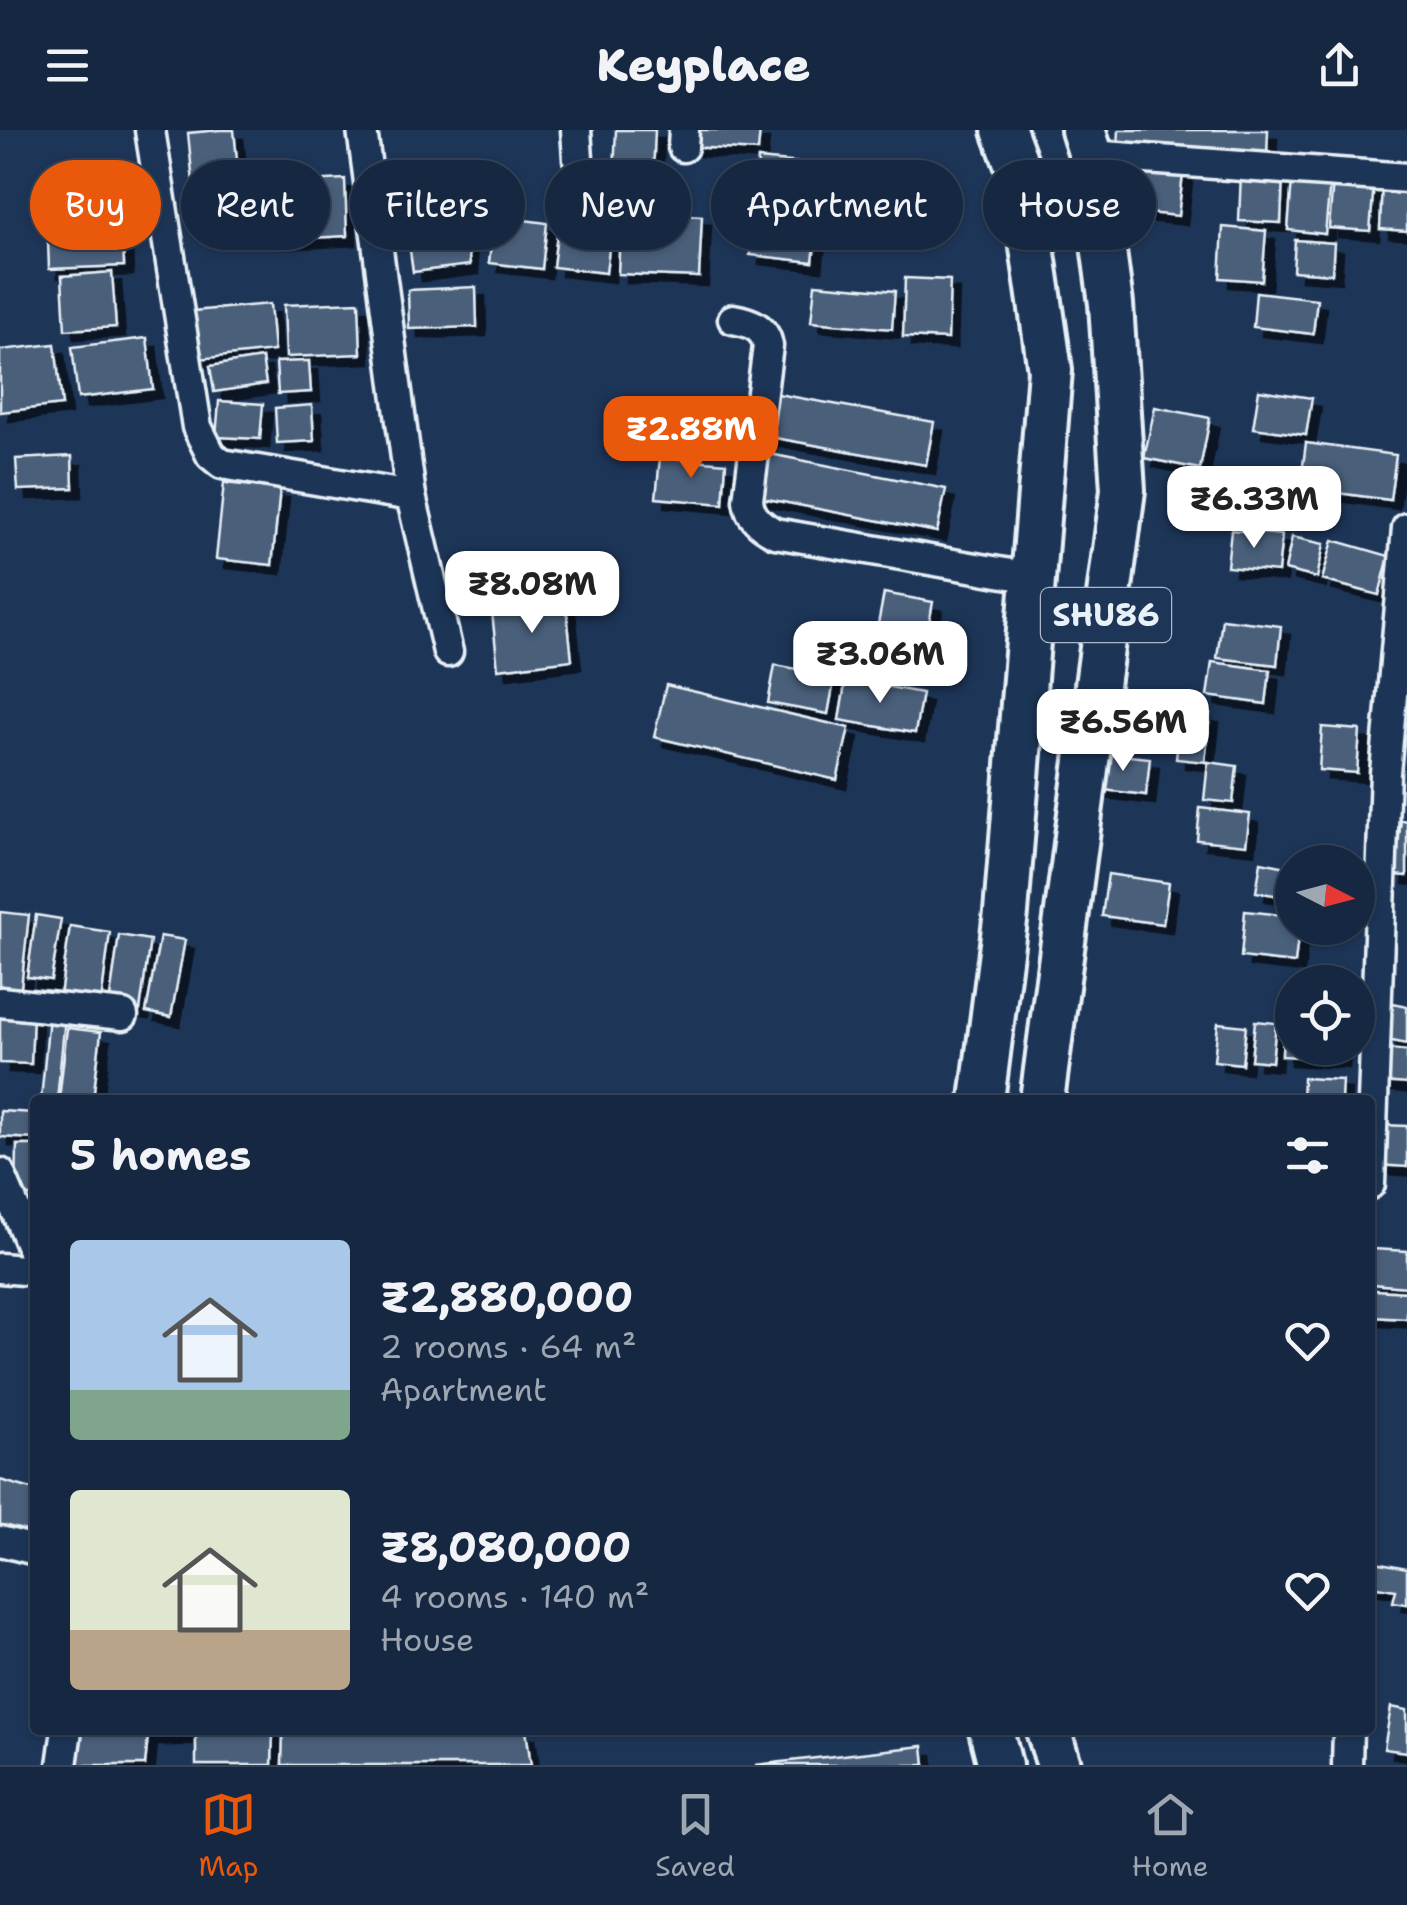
<!DOCTYPE html>
<meta charset="utf-8">
<style>
:root{--surface:#162841;--page:#1f3048;--text:#f1f3f6;--muted:#9ea6b1;--line:#35445a;--accent:#ea580c}
body{margin:0;font-family:"Shantell Sans",sans-serif;background:var(--page);color:var(--text);height:100vh;display:flex;flex-direction:column;font-size:38px;white-space:nowrap}
*{box-sizing:border-box;margin:0}
p{font-size:32px;color:var(--muted)}
.icon{flex:none;width:55px;height:55px;fill:none;stroke:currentColor;stroke-width:2;stroke-linecap:round;stroke-linejoin:round}
.map{position:relative;flex:1;overflow:hidden}
.side{position:absolute;left:30px;top:965px;width:1345px;height:640px;display:flex;flex-direction:column;background:var(--surface);border-radius:10px;box-shadow:0 2px 8px #0004,0 0 0 2px var(--line)}
.side>*{flex:none}
.hud{position:absolute;left:30px;top:30px;width:1348px;height:90px;display:flex;gap:20px}
.needle{width:65px;rotate:96deg}
.buttons{position:absolute;left:1275px;top:715px;display:grid;gap:20px}
.buttons a{display:grid;place-items:center;width:100px;height:100px;border-radius:50%;background:var(--surface);box-shadow:0 2px 8px #0004,0 0 0 2px var(--line);font-size:50px}
.price{position:absolute;translate:-50% -85px;padding:0 22px;border-radius:20px;background:#fff;color:#222;font-size:32px;line-height:65px;filter:drop-shadow(0 2px 5px #0008)}
.price::after{content:'';position:absolute;left:50%;top:60px;width:30px;height:22px;margin-left:-15px;background:inherit;clip-path:polygon(0 0,100% 0,50% 100%)}
.price.active{background:var(--accent);color:#fff}
ul{padding:0;list-style:none}
li{display:flex;align-items:center;gap:30px;height:250px;padding:0 40px}
li span{display:grid;place-items:center;flex:none;width:280px;height:200px;border-radius:10px;color:#555}
li>.icon{margin-inline-start:auto}
span .icon{width:120px;height:120px;fill:#fffc;stroke-width:1}
li b{font-size:42px}
h2{display:flex;justify-content:space-between;align-items:center;height:120px;padding:0 40px;font-size:42px}
.chip{padding:0 35px;border-radius:45px;background:var(--surface);box-shadow:0 2px 8px #0004,0 0 0 2px var(--line);font-size:35px;line-height:90px}
.chip.active{background:var(--accent);color:#fff}
header{display:flex;justify-content:space-between;align-items:center;height:130px;padding:0 40px;background:var(--surface);font-size:45px;font-weight:800}
.dock{display:flex;justify-content:space-around;align-items:center;height:140px;border-top:2px solid var(--line);background:var(--surface);font-size:28px;color:var(--muted)}
.dock a{display:grid;justify-items:center;gap:5px}
.dock .active{color:var(--accent)}
.map>svg:first-child{display:block}
.building{fill:#495e7a;stroke:#e8f1f8;stroke-width:2.5;filter:url(#shadow)}
.lines{fill:none;stroke-linecap:round;stroke-linejoin:round}
.minor-casing{stroke:#e8f1f8;stroke-width:35}
.primary-casing{stroke:#e8f1f8;stroke-width:50}
.minor{stroke:#1d3557;stroke-width:28}
.primary{stroke:#1d3557;stroke-width:42}
.labels{text-anchor:middle;stroke-width:8;stroke-linejoin:round;paint-order:stroke}
.shield{fill:#1d3557;stroke:#abb9c8;stroke-width:2.5}
.shield-label{font-size:32px;font-weight:bold;fill:#e8f1f8}
</style>
<header><svg class="icon" aria-label="menu" viewBox="0 0 24 24"><path d="M4 6h16M4 12h16M4 18h16"/></svg>Keyplace<svg class="icon" aria-label="share" viewBox="0 0 24 24"><path d="M12 15V3M7 8l5-5 5 5M5 13v7h14v-7"/></svg></header>
<div class="map">
<svg width="1407" height="1635" viewBox="0 0 1407 1635">
<defs>
<filter id="shadow"><feDropShadow dx="9" dy="9" stdDeviation="0" flood-color="#0009"/></filter>
</defs>
<rect width="100%" height="100%" fill="#1d3557"/>
<filter id="ink" filterUnits="userSpaceOnUse"><feTurbulence type="fractalNoise" baseFrequency=".01" numOctaves="2"/><feDisplacementMap in="SourceGraphic" scale="20" xChannelSelector="R" yChannelSelector="G"/><feConvolveMatrix kernelMatrix="1 2 1 2 8 2 1 2 1" color-interpolation-filters="sRGB"/></filter>
<g filter="url(#ink)">
<!-- building -->
<g class="building">
<polygon points="220,0 234,0 243,89 197,93 188,3"/>
<polygon points="616,0 655,0 653,44 614,41"/>
<polygon points="692,0 760,0 758,21 691,17"/>
<polygon points="1119,0 1268,0 1267,26 1118,17"/>
<polygon points="758,29 822,35 820,60 756,54"/>
<polygon points="1132,30 1184,36 1178,86 1126,81"/>
<polygon points="1241,42 1283,44 1281,93 1239,91"/>
<polygon points="345,49 347,106 272,110 269,53"/>
<polygon points="1292,49 1330,52 1325,104 1288,100"/>
<polygon points="1333,51 1374,53 1370,101 1329,98"/>
<polygon points="1382,52 1407,53 1407,101 1380,99"/>
<polygon points="757,59 820,66 813,132 750,125"/>
<polygon points="463,77 470,135 413,142 405,85"/>
<polygon points="122,82 124,136 49,139 47,85"/>
<polygon points="621,82 702,86 699,147 618,144"/>
<polygon points="494,86 547,93 542,139 489,133"/>
<polygon points="558,96 611,103 606,143 553,137"/>
<polygon points="1223,97 1266,101 1262,151 1220,148"/>
<polygon points="1295,110 1334,113 1332,144 1293,141"/>
<polygon points="112,142 116,197 65,200 62,146"/>
<polygon points="905,148 950,150 948,209 903,207"/>
<polygon points="815,154 895,161 892,199 811,192"/>
<polygon points="476,157 477,197 409,199 408,160"/>
<polygon points="1256,162 1317,169 1313,204 1253,197"/>
<polygon points="359,172 361,224 286,227 284,175"/>
<polygon points="270,174 274,221 198,229 193,181"/>
<polygon points="147,208 153,259 78,268 72,217"/>
<polygon points="55,214 62,275 0,282 0,220"/>
<polygon points="262,228 266,254 214,262 210,236"/>
<polygon points="309,231 311,262 278,264 276,232"/>
<polygon points="1259,260 1312,268 1306,305 1253,298"/>
<polygon points="772,263 934,292 926,335 764,306"/>
<polygon points="219,271 263,274 260,309 216,307"/>
<polygon points="312,275 314,311 277,313 275,278"/>
<polygon points="1155,277 1210,288 1200,339 1144,328"/>
<polygon points="1306,313 1396,325 1390,370 1300,358"/>
<polygon points="765,323 946,359 937,402 757,367"/>
<polygon points="72,326 73,358 18,360 16,329"/>
<polygon points="660,327 726,333 723,374 656,368"/>
<polygon points="224,353 280,359 272,435 216,429"/>
<polygon points="1231,400 1282,405 1278,442 1227,437"/>
<polygon points="1292,407 1324,414 1317,448 1285,440"/>
<polygon points="1333,410 1389,426 1379,465 1322,450"/>
<polygon points="884,463 933,472 925,515 876,505"/>
<polygon points="566,474 572,530 498,539 492,482"/>
<polygon points="1222,489 1281,496 1277,535 1217,528"/>
<polygon points="1212,532 1270,540 1266,574 1207,566"/>
<polygon points="775,535 835,546 828,584 768,573"/>
<polygon points="846,549 922,563 915,603 839,590"/>
<polygon points="666,555 849,598 837,650 654,607"/>
<polygon points="1181,581 1210,584 1205,632 1176,629"/>
<polygon points="1322,597 1360,600 1357,643 1319,640"/>
<polygon points="1099,623 1150,628 1146,665 1095,659"/>
<polygon points="1208,632 1237,636 1233,673 1204,670"/>
<polygon points="1200,678 1250,684 1246,715 1197,710"/>
<polygon points="1401,690 1407,691 1407,746 1394,745"/>
<polygon points="1261,732 1292,738 1292,768 1256,762"/>
<polygon points="1108,744 1169,753 1163,794 1102,786"/>
<polygon points="1245,781 1292,786 1292,798 1299,798 1295,833 1241,827"/>
<polygon points="0,782 29,785 21,858 0,856"/>
<polygon points="36,785 61,789 51,850 27,847"/>
<polygon points="70,796 110,802 101,872 60,866"/>
<polygon points="119,805 150,810 140,880 109,875"/>
<polygon points="160,806 185,810 171,887 146,882"/>
<polygon points="1393,873 1407,876 1407,914 1387,910"/>
<polygon points="0,884 33,885 31,934 0,933"/>
<polygon points="49,886 65,887 57,970 41,970"/>
<polygon points="1255,891 1276,893 1272,932 1251,930"/>
<polygon points="1218,893 1246,896 1242,934 1214,931"/>
<polygon points="67,898 101,902 93,970 59,970"/>
<polygon points="1283,898 1292,899 1292,918 1341,918 1340,929 1282,926"/>
<polygon points="1386,919 1407,921 1407,954 1383,952"/>
<polygon points="1303,948 1342,950 1341,970 1302,970"/>
<polygon points="0,981 35,983 35,1009 0,1007"/>
<polygon points="1381,995 1407,996 1407,1037 1378,1035"/>
<polygon points="17,1015 35,1015 35,1066 16,1066"/>
<polygon points="1373,1119 1407,1121 1407,1157 1371,1154"/>
<polygon points="1374,1160 1407,1162 1407,1189 1371,1187"/>
<polygon points="0,1350 35,1360 35,1404 0,1395"/>
<polygon points="1370,1431 1407,1438 1407,1474 1393,1472 1396,1460 1370,1456"/>
<polygon points="1391,1577 1407,1580 1407,1622 1384,1619"/>
<polygon points="82,1600 526,1600 531,1635 282,1635 283,1603 273,1603 272,1635 196,1635 196,1606 148,1606 145,1635 76,1635"/>
<polygon points="923,1616 925,1635 755,1635"/>
</g>
<g class="lines">
<!-- minor casing -->
<g class="minor-casing">
<g id="minor">
<polyline points="150,0 197,297 211,325 222,334 411,366"/>
<polyline points="362,0 411,366 448,522"/>
<polyline points="576,0 578,29"/>
<polyline points="683,17 684,0"/>
<polyline points="1091,25 1407,48"/>
<path d="M733,189c17,3 32,8 35,27l-20,154c2,17 12,25 27,33l258,45"/>
<polyline points="0,872 123,885"/>
<polyline points="0,1043 35,1126"/>
<polyline points="1370,1054 1385,643 1407,398"/>
<polyline points="0,1138 35,1141"/>
<polyline points="0,1411 35,1420"/>
<polyline points="62,1635 67,1600"/>
<polyline points="1347,1635 1348,1600"/>
</g>
</g>
<!-- primary casing -->
<g class="primary-casing">
<g id="primary">
<polyline points="982,970 1006,783 1050,240 1022,49 1004,0"/>
<polyline points="1042,970 1123,360 1111,174 1091,25 1083,0"/>
<polyline points="991,1600 1000,1635"/>
<polyline points="1048,1600 1059,1635"/>
</g>
</g>
<!-- minor -->
<use href="#minor" class="minor"/>
<!-- primary -->
<use href="#primary" class="primary"/>
</g>
</g>
<g class="labels">
<!-- shield labels -->
<rect class="shield" x="1041" y="458" width="130" height="54" rx="8"/>
<g class="shield-label">
<text x="1106" y="496">SHU86</text>
</g>
</g>
</svg>
<div class="buttons">
<a><svg class="needle" viewBox="-14 -14 28 28"><path d="M0-13l5 13h-10z" fill="#e53935"/><path d="M0 13l5-13h-10z" fill="#9ea6b1"/></svg></a>
<a><svg class="icon" aria-label="locate" viewBox="0 0 24 24"><circle cx="12" cy="12" r="6"/><path d="M12 2v4M12 18v4M2 12h4M18 12h4"/></svg></a>
</div>
<b class="price active" style="left:691px;top:351px">₹2.88M</b>
<b class="price" style="left:1254px;top:421px">₹6.33M</b>
<b class="price" style="left:532px;top:506px">₹8.08M</b>
<b class="price" style="left:880px;top:576px">₹3.06M</b>
<b class="price" style="left:1123px;top:644px">₹6.56M</b>
<div class="hud">
<a class="chip active">Buy</a>
<a class="chip">Rent</a>
<a class="chip">Filters</a>
<a class="chip">New</a>
<a class="chip">Apartment</a>
<a class="chip">House</a>
</div>
<section class="side">
<h2>5 homes<svg class="icon" aria-label="filters" viewBox="0 0 24 24"><path d="M4 7h16M4 17h16"/><circle cx="9" cy="7" r="2"/><circle cx="15" cy="17" r="2"/></svg></h2>
<ul>
<li><span style="background:linear-gradient(#a9c7e8 75%,#7fa58c 0)"><svg class="icon" aria-label="home" viewBox="0 0 24 24"><path d="M3 11l9-7 9 7M6 9v11h12V9"/></svg></span><div><b>₹2,880,000</b><p>2 rooms · 64 m²</p><p>Apartment</p></div><svg class="icon" aria-label="heart" viewBox="0 0 24 24"><path d="M12 20l-8-8c-3-5 5-10 8-4 3-6 11-1 8 4z"/></svg></li>
<li><span style="background:linear-gradient(#dfe7d0 70%,#b9a48a 0)"><svg class="icon" aria-label="home" viewBox="0 0 24 24"><path d="M3 11l9-7 9 7M6 9v11h12V9"/></svg></span><div><b>₹8,080,000</b><p>4 rooms · 140 m²</p><p>House</p></div><svg class="icon" aria-label="heart" viewBox="0 0 24 24"><path d="M12 20l-8-8c-3-5 5-10 8-4 3-6 11-1 8 4z"/></svg></li>
</ul>
</section>
</div>
<nav class="dock">
<a class="active"><svg class="icon" aria-label="map" viewBox="0 0 24 24"><path d="M3 6l6-2 6 2 6-2v14l-6 2-6-2-6 2zM9 4v14M15 6v14"/></svg>Map</a>
<a><svg class="icon" aria-label="saved" viewBox="0 0 24 24"><path d="M7 4h10v16l-5-4-5 4z"/></svg>Saved</a>
<a><svg class="icon" aria-label="home" viewBox="0 0 24 24"><path d="M3 11l9-7 9 7M6 9v11h12V9"/></svg>Home</a>
</nav>
